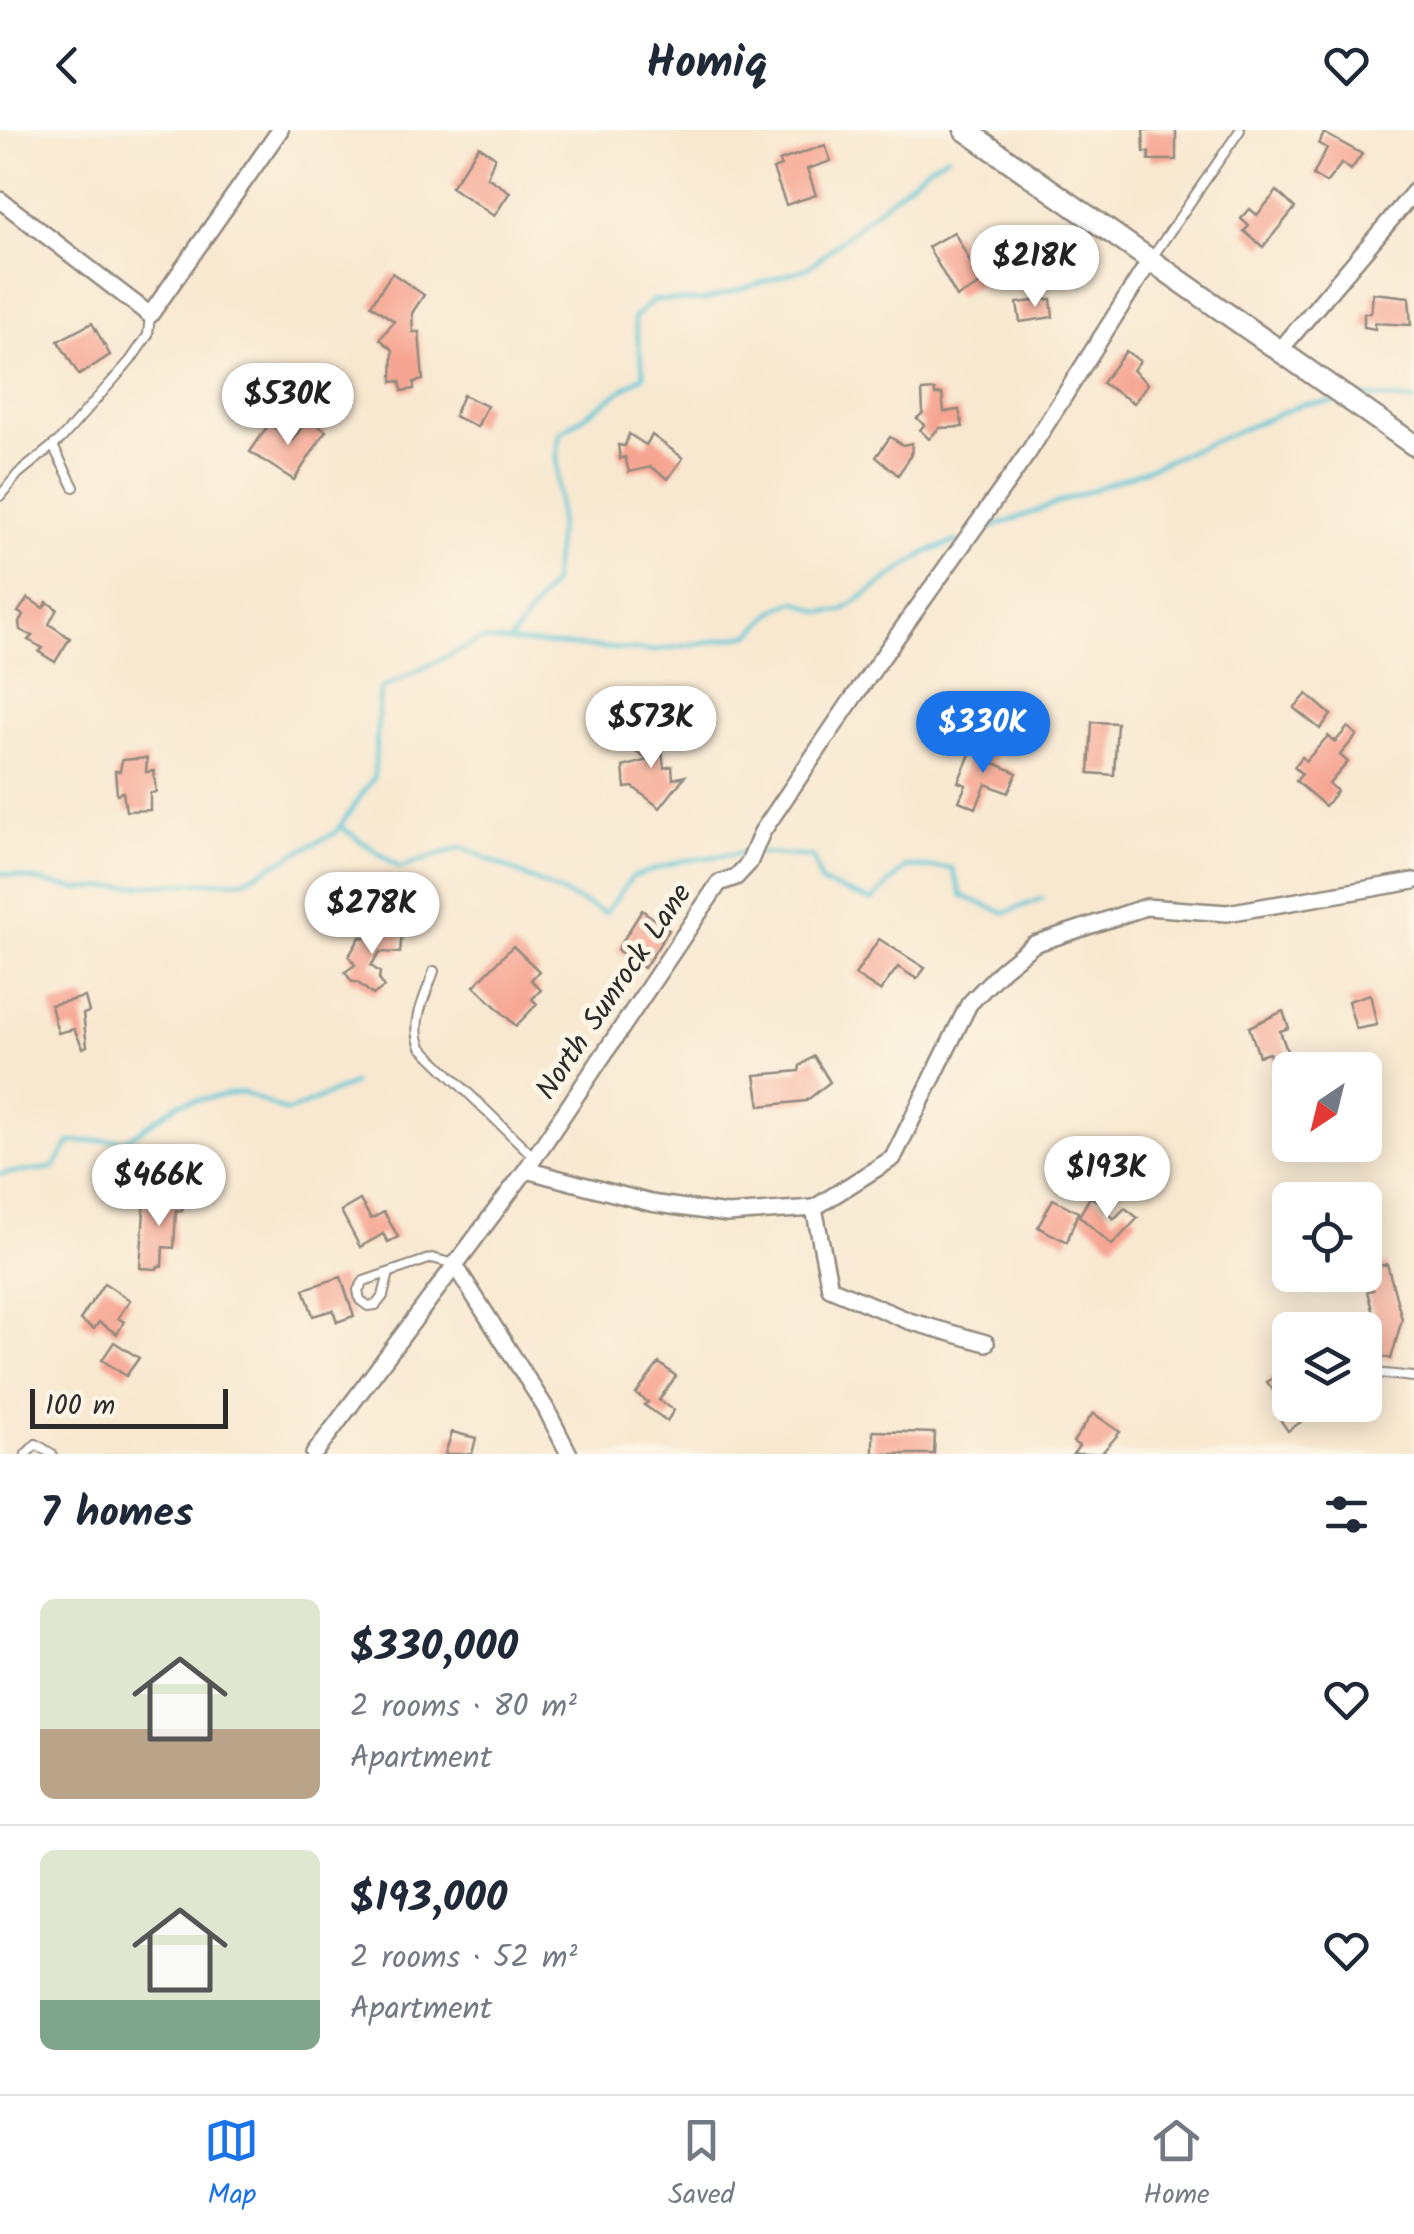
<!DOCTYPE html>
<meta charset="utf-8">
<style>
:root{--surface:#fff;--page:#f2f2f3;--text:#1f2937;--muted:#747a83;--line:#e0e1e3;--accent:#1a73e8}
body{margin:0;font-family:Kalam,sans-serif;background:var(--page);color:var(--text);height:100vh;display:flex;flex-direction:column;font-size:38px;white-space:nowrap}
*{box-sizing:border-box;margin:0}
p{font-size:32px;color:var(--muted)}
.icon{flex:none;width:55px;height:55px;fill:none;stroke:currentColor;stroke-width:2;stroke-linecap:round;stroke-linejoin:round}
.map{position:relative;height:1324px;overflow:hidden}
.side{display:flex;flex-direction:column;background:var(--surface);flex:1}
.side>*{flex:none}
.needle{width:65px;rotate:215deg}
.controls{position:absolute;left:1272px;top:922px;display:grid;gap:20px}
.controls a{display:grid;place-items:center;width:110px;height:110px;border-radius:15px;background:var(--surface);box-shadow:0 5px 25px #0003;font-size:50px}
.scale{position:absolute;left:30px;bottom:25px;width:198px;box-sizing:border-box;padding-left:10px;border:5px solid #2b2b2b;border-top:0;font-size:28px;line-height:35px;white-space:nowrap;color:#2b2b2b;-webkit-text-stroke:8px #fcf5e5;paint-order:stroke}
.price{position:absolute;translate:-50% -85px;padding:0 22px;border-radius:35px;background:#fff;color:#222;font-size:32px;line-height:65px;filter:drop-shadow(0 2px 5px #0008)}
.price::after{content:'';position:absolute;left:50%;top:60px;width:30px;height:22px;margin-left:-15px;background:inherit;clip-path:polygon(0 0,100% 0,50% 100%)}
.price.active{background:var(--accent);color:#fff}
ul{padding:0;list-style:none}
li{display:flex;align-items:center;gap:30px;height:250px;padding:0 40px}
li+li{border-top:2px solid var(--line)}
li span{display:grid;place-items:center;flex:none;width:280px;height:200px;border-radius:15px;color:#555}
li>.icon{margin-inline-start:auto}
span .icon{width:120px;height:120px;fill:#fffc;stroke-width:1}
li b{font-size:42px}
h2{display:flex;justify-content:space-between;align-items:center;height:120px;padding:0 40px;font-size:42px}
header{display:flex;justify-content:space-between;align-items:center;height:130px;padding:0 40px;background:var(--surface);font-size:45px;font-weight:800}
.menu{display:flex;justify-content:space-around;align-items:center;height:140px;border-top:2px solid var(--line);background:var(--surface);font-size:28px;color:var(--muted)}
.menu a{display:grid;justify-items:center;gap:5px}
.menu .active{color:var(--accent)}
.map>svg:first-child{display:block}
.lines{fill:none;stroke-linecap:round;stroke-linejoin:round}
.stream{stroke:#5cc6d7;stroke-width:4}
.building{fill:#f6a592}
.lane-casing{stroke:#928a7e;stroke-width:12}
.street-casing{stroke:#928a7e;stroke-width:20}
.secondary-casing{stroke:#928a7e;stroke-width:25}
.lane{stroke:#fff;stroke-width:8}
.street{stroke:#fff;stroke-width:15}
.secondary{stroke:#fff;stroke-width:20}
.labels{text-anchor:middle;stroke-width:10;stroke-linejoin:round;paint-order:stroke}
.street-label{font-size:30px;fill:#2b2b2b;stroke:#fcf5e5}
</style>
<header><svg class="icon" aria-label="back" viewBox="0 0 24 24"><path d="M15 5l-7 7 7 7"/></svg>Homiq<svg class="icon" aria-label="heart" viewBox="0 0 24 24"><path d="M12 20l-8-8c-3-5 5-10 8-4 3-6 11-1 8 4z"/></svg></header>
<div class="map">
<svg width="1414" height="1324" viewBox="0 0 1414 1324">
<rect width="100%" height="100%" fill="#fcf5e5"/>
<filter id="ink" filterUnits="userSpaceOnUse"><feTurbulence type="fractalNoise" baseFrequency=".01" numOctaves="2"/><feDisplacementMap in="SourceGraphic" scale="20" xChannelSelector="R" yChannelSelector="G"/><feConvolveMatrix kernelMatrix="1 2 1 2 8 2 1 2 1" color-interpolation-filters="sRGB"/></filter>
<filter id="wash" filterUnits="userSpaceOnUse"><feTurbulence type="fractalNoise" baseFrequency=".0048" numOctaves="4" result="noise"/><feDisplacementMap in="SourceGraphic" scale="40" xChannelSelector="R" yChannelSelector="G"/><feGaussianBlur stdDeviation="2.25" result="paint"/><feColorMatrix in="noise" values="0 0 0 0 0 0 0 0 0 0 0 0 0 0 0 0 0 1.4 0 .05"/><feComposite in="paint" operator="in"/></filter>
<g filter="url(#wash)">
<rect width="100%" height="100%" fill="#f8e8d0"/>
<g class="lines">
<!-- stream -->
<g class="stream">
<polyline points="1359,266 1414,271"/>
<polyline points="975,404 1137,343 1303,274 1336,272"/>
<polyline points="509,512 552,453 559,392 557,328 560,303 644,245 634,188 653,170 703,171 808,138 928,37 948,25"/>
<polyline points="341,697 400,738 462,717 605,783 632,747 681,731 750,722"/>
<polyline points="759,723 813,727 821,753 872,771 906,737 952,738 962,766 1005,783 1043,768"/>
<polyline points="0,743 77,759 244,750 335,703 374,647 380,559 481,510 652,521 750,505 776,480 796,471 821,482 842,481 927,422 957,411"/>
<polyline points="0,1044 53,1038 70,1012 128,1009 179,973 243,962 287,982 353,954"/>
</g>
</g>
<g id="blocks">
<!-- building -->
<g class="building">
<polygon points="1143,0 1176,0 1176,30 1149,30 1149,22 1144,22"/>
<polygon points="1324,3 1362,24 1351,40 1342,33 1326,53 1313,45 1327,18 1319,14"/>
<polygon points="825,15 831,31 807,39 816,65 786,75 773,39 781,36 779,31"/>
<polygon points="479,16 495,27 487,47 510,62 494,86 451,57"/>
<polygon points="1277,61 1295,78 1263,117 1244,101 1249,96 1241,89 1250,79 1257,85"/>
<polygon points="954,102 972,135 976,133 986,151 957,167 928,117"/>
<polygon points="392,143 424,165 412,183 413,202 419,202 423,250 414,252 414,259 402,261 400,251 392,252 393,220 380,209 394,191 371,175"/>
<polygon points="1373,163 1409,167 1411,195 1375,193 1375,199 1364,197 1364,183 1371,183"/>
<polygon points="1051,169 1053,187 1020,192 1017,173"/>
<polygon points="92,193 110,225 79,245 58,211"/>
<polygon points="1126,221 1140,231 1133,240 1148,254 1134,273 1102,253"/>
<polygon points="935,260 935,265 942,264 944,282 959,280 963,297 939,298 929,309 920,300 924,295 917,288 923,283 922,261"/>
<polygon points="463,265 487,276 477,297 454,286"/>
<polygon points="308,288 326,301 294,350 250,322 269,294 293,310"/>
<polygon points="629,304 646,315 652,305 683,328 668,349 651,337 629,342 625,327 620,329 618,315 625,316"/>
<polygon points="890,307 903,315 912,313 911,326 898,345 876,327"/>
<polygon points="28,468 43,478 47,472 57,479 49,494 70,508 55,532 39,522 43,518 28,510 32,506 20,500 19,492 23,485 18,482"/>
<polygon points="1307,564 1331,585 1320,599 1294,578"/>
<polygon points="1092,592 1117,593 1114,645 1089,643"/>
<polygon points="1348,597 1357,605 1340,625 1348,632 1329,654 1337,661 1325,676 1296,651 1302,644 1294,637 1302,627 1306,631 1328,606 1335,612"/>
<polygon points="645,599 662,610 658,617 662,620 664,638 672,636 673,649 685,646 660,678 633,657 625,658 623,637 648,630 632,619"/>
<polygon points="974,615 995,624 992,632 1017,643 1008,663 986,654 976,678 959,671 966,655 958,652"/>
<polygon points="147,628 146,642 154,641 156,662 150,663 150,680 126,681 123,662 117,664 115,641 120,641 122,630"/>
<polygon points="642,780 669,800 644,838 617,820"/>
<polygon points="366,799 402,802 400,823 380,822 371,836 380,842 379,849 384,857 373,865 357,852 352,852 345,842 355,835 349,826 360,807 366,808"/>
<polygon points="879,809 925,838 917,849 898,837 880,861 855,845"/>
<polygon points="513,816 539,841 531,850 541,860 532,869 537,874 516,896 474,856"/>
<polygon points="1370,864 1377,895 1356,899 1348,871"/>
<polygon points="85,867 89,882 83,884 87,916 83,918 74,899 58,903 51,875"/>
<polygon points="1283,881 1289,898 1280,901 1292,935 1276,941 1269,923 1259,926 1249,897"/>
<polygon points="814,926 830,952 806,971 760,976 755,945 799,941 800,936"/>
<polygon points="173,1064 184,1065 182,1081 176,1080 174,1118 163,1117 162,1136 158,1136 157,1139 140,1138 145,1067 172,1069"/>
<polygon points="1090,1067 1099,1071 1114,1089 1125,1078 1138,1088 1112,1115 1079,1086"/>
<polygon points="1053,1069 1078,1082 1067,1112 1038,1097"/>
<polygon points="360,1070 371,1089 384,1082 398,1107 388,1112 383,1104 360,1117 341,1081"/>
<polygon points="1387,1134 1402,1189 1391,1229 1369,1222 1376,1195 1367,1161 1373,1160 1367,1139"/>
<polygon points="341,1147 354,1186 337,1192 333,1180 313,1186 304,1159"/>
<polygon points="104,1153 130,1170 118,1188 124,1192 117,1204 99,1192 94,1199 80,1190"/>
<polygon points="114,1212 139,1228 126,1246 102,1230"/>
<polygon points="659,1233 676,1246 659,1270 674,1280 667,1291 644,1275 648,1272 636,1264"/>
<polygon points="1279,1244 1290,1258 1290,1275 1302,1275 1309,1286 1288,1301 1281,1291 1286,1287 1275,1271 1279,1268 1267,1252"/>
<polygon points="1093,1283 1120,1302 1101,1324 1073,1324 1079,1316 1073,1312"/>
<polygon points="873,1301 935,1303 934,1324 873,1324"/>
<polygon points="452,1302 476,1308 472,1324 445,1324"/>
</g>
</g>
</g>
<g filter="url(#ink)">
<use href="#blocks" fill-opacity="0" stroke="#928a7e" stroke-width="2.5"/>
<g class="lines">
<!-- lane casing -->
<g class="lane-casing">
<g id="lane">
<polyline points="1151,129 1240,0"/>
<polyline points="53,316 74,357"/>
<polyline points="0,366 18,344 61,309 130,231 148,205 150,185"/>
<path d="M434,841c-8,25 -24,50 -13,76l113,110"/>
<polyline points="389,1143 383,1166 376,1175 368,1176 360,1170 358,1160 364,1151 432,1128 454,1134"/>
<polyline points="1365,1242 1414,1247"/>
<polyline points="26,1324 36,1314 52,1324"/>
</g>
</g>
<!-- street casing -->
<g class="street-casing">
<g id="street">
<polyline points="0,70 150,185 280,0"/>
<polyline points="1280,220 1414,62"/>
<polyline points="526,1040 651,1073 727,1084 814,1078 830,1158 909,1191 986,1213"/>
<polyline points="814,1078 893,1028 969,874 1003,839 1034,814 1146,777 1227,783 1414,751"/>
<polyline points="454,1134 545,1277 569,1324"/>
<polyline points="314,1324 526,1040 719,753 736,747 749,733 762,702 853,568 1028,323 1151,129"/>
</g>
</g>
<!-- secondary casing -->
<g class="secondary-casing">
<polyline id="secondary" points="965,0 1414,315"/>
</g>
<!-- lane -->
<use href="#lane" class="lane"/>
<!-- street -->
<use href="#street" class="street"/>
<!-- secondary -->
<use href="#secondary" class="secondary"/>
</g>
</g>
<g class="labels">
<!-- street labels -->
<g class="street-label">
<text transform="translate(613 861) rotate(-56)" y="10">North Sunrock Lane</text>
</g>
</g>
</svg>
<div class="controls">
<a><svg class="needle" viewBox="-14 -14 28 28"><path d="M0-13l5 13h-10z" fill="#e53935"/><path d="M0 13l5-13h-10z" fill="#747a83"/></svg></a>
<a><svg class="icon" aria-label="locate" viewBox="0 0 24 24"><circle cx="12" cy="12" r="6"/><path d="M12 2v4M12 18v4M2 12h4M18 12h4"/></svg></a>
<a><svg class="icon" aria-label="layers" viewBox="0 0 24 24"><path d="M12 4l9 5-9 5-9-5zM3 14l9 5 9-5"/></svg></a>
</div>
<div class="scale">100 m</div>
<b class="price" style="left:1035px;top:180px">$218K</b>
<b class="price" style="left:288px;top:318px">$530K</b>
<b class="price" style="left:651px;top:641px">$573K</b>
<b class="price active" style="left:983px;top:646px">$330K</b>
<b class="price" style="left:372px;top:827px">$278K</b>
<b class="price" style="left:1107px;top:1091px">$193K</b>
<b class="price" style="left:159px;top:1099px">$466K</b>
</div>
<section class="side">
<h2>7 homes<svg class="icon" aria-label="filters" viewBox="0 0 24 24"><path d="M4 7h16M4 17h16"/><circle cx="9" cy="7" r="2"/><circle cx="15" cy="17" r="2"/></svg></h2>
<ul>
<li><span style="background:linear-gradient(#dfe7d0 65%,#b9a48a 0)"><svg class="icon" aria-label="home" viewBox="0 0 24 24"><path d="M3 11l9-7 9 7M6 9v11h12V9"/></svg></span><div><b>$330,000</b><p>2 rooms · 80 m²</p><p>Apartment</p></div><svg class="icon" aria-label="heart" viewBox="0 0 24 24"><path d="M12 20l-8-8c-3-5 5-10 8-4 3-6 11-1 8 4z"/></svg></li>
<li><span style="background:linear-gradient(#dfe7d0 75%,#7fa58c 0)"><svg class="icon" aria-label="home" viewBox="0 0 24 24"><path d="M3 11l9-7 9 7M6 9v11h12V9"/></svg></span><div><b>$193,000</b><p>2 rooms · 52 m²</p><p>Apartment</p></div><svg class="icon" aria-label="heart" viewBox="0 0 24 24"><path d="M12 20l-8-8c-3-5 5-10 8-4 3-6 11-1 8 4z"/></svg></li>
</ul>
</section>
<nav class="menu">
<a class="active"><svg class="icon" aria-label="map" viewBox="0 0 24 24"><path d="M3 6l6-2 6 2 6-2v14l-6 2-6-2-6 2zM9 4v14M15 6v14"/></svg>Map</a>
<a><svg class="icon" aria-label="saved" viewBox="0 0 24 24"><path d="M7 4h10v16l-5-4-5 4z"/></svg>Saved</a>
<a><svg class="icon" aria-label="home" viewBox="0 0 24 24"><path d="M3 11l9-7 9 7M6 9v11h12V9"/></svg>Home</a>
</nav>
